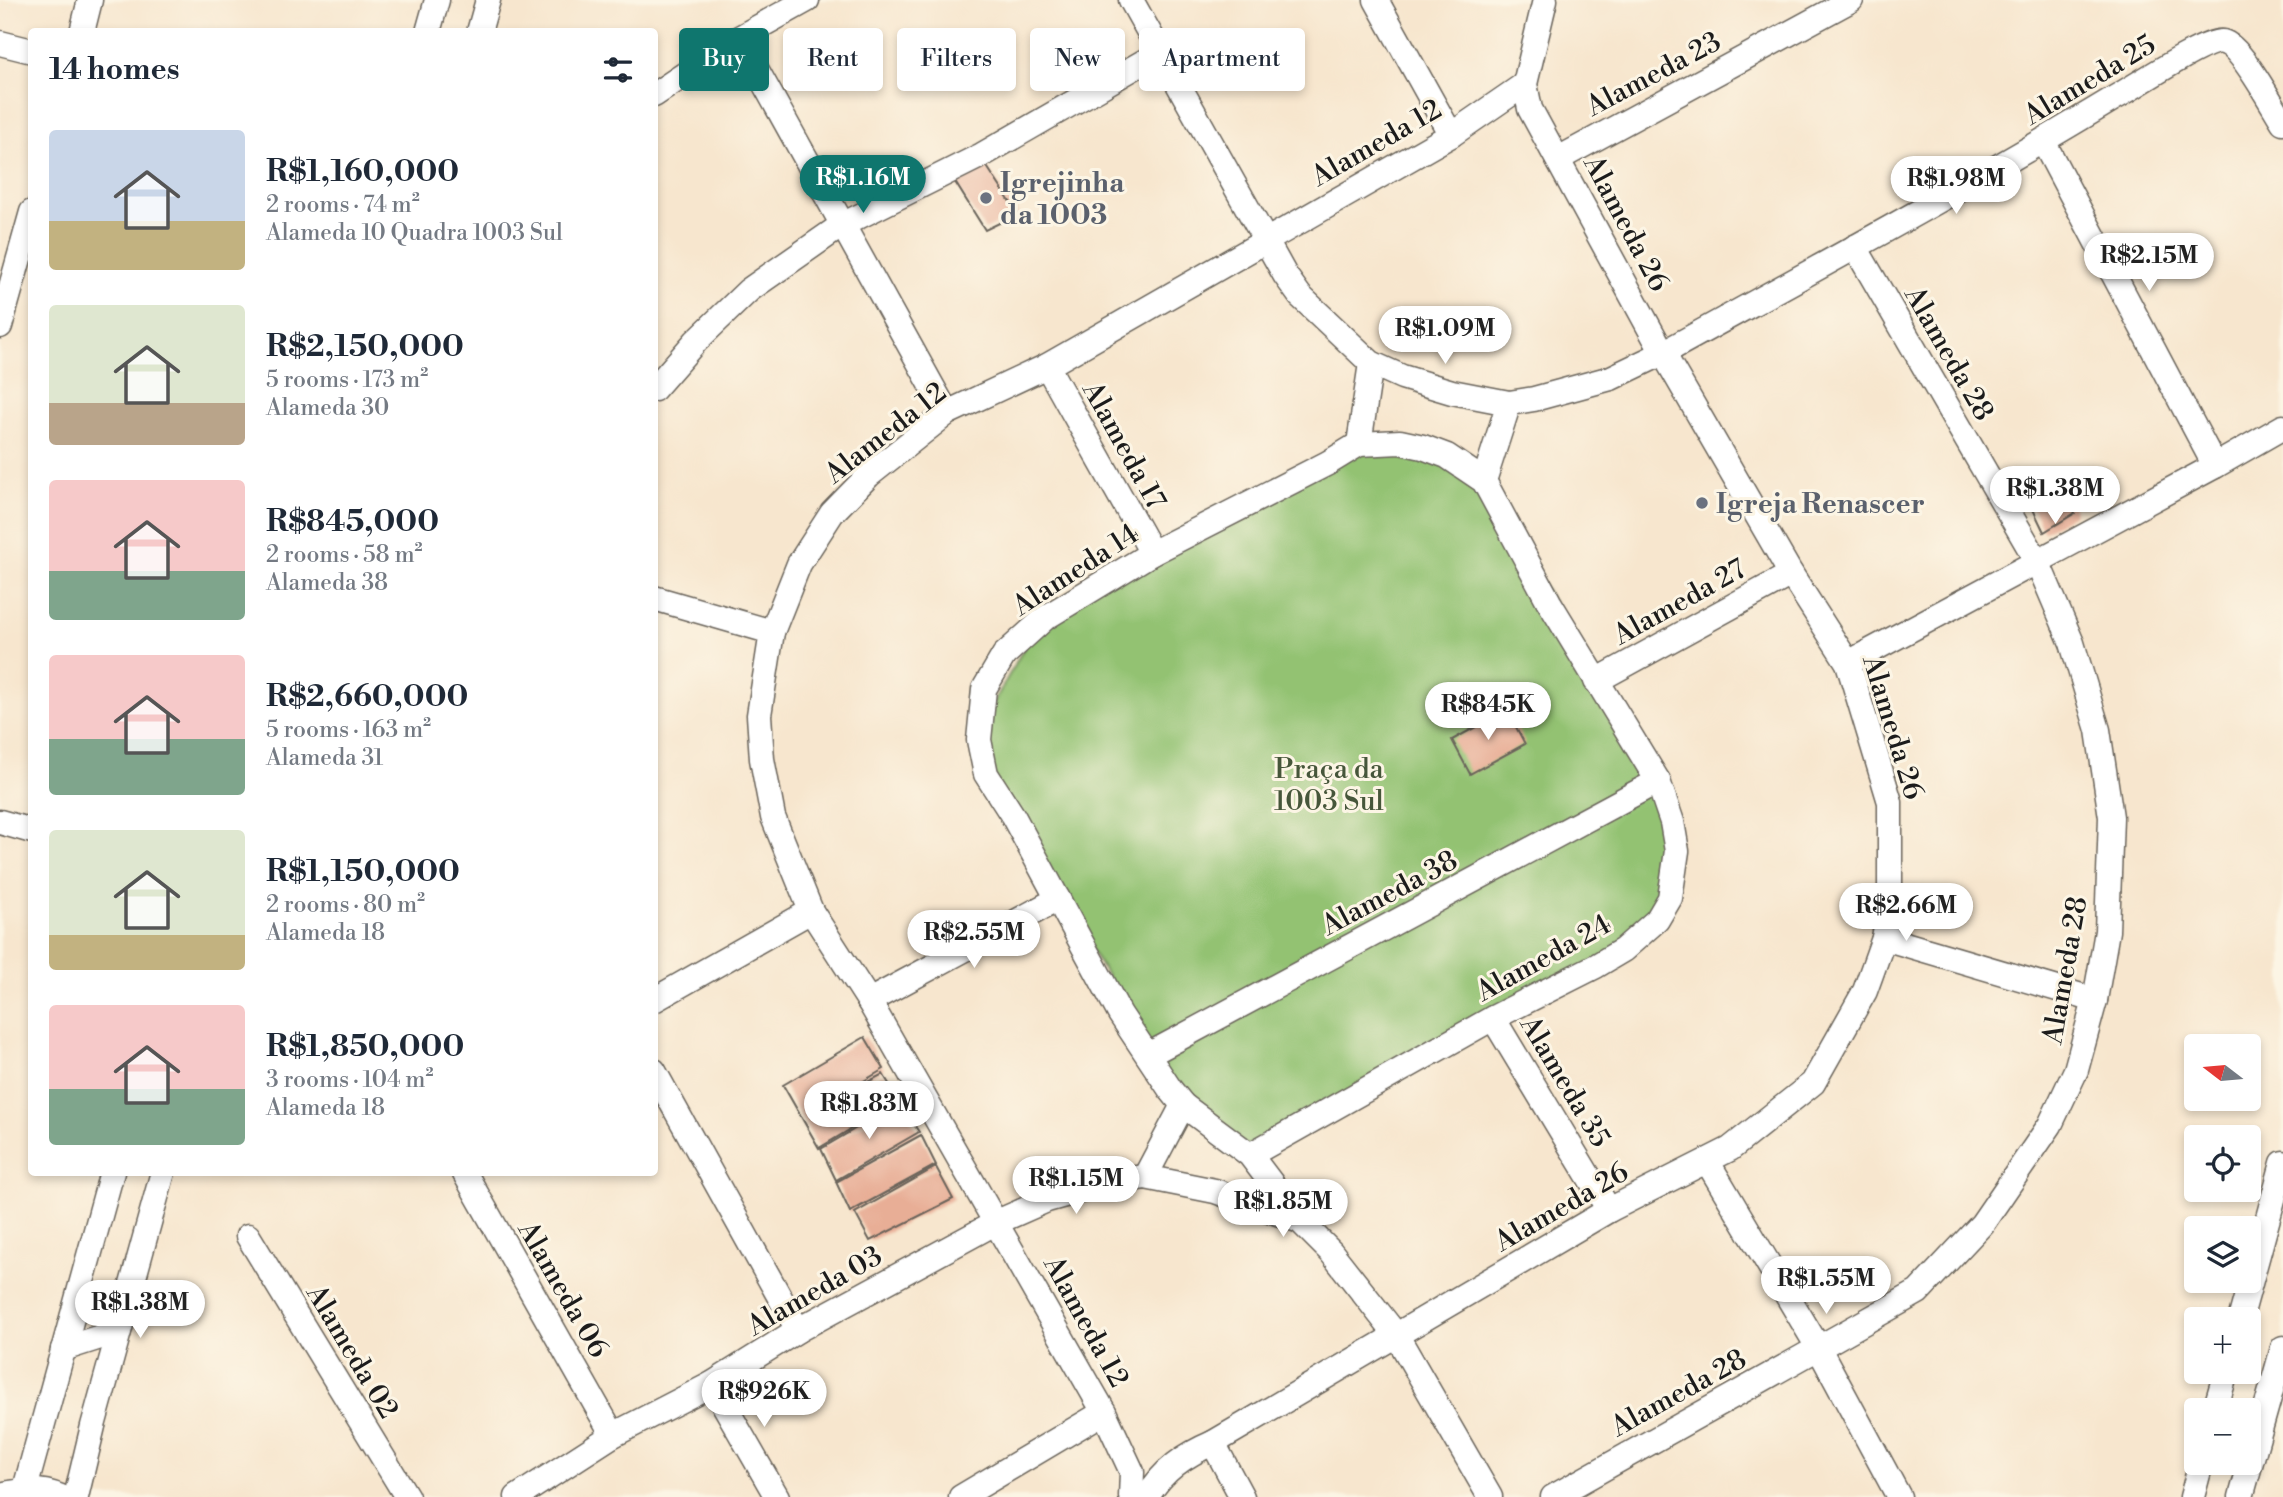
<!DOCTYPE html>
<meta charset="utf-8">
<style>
:root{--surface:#fff;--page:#f6f6f7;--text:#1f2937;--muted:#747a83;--accent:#0f766e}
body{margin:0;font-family:"Libre Bodoni",serif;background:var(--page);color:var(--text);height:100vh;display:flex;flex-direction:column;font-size:26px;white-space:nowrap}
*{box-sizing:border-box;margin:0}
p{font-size:23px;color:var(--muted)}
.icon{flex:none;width:38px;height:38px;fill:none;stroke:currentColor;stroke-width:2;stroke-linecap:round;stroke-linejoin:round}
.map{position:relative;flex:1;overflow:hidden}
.side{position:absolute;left:28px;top:28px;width:630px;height:1148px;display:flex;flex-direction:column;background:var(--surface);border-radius:7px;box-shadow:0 4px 10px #0003}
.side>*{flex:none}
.top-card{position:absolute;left:679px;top:28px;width:665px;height:63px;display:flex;gap:14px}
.needle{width:46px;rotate:286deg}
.tools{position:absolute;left:2184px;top:1034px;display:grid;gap:14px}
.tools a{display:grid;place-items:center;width:77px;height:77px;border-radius:7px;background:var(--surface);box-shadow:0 4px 10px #0003;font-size:35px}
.price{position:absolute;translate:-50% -60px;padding:0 16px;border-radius:24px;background:#fff;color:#222;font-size:23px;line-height:46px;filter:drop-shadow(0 2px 4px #0008)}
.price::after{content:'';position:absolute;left:50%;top:42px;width:21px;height:16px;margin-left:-10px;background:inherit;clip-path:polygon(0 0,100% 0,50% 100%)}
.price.active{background:var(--accent);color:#fff}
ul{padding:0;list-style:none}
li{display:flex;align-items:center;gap:21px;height:175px;padding:0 21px}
li span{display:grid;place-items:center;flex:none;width:196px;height:140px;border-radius:7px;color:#555}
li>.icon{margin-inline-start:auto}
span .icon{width:84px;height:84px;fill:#fffc;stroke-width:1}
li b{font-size:30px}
h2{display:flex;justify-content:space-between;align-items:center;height:84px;padding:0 21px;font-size:30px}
.chip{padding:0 24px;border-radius:7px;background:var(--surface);box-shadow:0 4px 10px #0003;font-size:24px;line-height:63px}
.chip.active{background:var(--accent);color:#fff}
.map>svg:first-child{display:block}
.green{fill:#93c272;stroke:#586f47;stroke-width:2}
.building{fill:#e8ae96}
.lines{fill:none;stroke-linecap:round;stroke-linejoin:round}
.minor-casing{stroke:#69635a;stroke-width:27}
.minor{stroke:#fff;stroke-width:24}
.worship-dot{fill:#6b7280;stroke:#fcf5e5;stroke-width:2.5}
.labels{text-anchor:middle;stroke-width:6;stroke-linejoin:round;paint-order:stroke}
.street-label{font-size:28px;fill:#1c1c1c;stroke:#fcf5e5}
.worship-label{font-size:28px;font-weight:bold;fill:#5b616d;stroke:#fcf5e5;text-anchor:start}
.park-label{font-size:28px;fill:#46563a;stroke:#fcf5e5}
</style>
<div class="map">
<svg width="2283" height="1497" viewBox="0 0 2283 1497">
<rect width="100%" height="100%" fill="#fcf5e5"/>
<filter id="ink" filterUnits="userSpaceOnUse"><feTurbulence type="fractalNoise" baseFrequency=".0143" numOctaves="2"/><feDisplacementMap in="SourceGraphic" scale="14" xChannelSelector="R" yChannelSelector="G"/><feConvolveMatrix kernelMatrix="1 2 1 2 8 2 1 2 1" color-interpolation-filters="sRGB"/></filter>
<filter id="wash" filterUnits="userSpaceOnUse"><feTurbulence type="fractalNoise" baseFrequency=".00686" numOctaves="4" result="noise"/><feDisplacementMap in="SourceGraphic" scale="28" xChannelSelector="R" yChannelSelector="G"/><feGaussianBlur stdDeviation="1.57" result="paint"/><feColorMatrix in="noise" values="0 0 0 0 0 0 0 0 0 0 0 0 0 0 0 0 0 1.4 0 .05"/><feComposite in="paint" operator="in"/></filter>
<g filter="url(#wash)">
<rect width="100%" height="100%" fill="#f7e6ce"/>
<!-- green -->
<polygon class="green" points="1361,443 1423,447 1484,481 1663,796 1670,898 1596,966 1250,1155 1183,1105 999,793 980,727 1041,617"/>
<g id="blocks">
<!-- building -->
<g class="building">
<polygon points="984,162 1018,214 985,230 955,182"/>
<polygon points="2065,486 2075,513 2044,532 2030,503"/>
<polygon points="1507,710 1525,744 1470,774 1452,740"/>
<polygon points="865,1037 884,1069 821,1106 883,1074 899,1100 819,1148 783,1085"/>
<polygon points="899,1103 919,1132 836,1180 821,1149"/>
<polygon points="921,1135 936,1165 850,1212 836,1182"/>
<polygon points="936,1167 953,1199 870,1241 855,1213"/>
</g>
</g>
</g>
<g filter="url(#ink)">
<use href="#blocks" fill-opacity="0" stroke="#69635a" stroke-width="2"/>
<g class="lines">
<!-- minor casing -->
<g class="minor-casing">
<g id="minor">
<path d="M1131,0l154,275 15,21 71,67 31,14 50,15 57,11 25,-4 77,-21 52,-25c152,-84 305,-166 453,-256 18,-10 91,-59 107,-55 18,4 49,63 60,80"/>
<polyline points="1376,0 1451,135"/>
<polyline points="82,32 90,0"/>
<polyline points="428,32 437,0"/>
<polyline points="479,32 488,0"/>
<polyline points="739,38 947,413"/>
<polyline points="0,43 32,51"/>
<polyline points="654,95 739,38 807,0"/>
<polyline points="2043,141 2215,466"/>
<polyline points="1558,159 1851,0"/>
<polyline points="0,326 32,212"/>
<polyline points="1047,366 1152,553"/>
<polyline points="654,389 696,341 749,290 842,225 982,155 1161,52"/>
<polyline points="1359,444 1371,363"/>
<polyline points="1484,481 1509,403"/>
<polyline points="654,598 772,632"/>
<polyline points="1848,663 2215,466 2283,427"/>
<polyline points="1596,681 1791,574"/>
<polyline points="0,822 32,831"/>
<polyline points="1884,938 2095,1000"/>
<polyline points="654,1000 811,911"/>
<polyline points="869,1001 1058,899"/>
<polyline points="1493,1018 1609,1210"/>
<polyline points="1148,1055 1658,781"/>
<polyline points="654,1071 798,1330"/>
<polyline points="1250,1155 1493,1018 1596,966 1623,950 1657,920 1670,898 1677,851 1672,822 1658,781 1549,602 1484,481 1447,456 1423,447 1400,442 1359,444 1328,463 1152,553 1045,618 1004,655 984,689 979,740 986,774 1013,816 1120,1014 1170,1089 1183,1105 1250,1155 1300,1221"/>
<polyline points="1707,1161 1818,1347 1899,1497"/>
<polyline points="464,1172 613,1435"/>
<polyline points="1145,1177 1183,1105"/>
<polyline points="248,1236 407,1497"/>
<polyline points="2240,1320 2283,1163"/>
<polyline points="63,1349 119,1331"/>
<polyline points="712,1384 777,1497"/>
<polyline points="2215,1410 2226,1372"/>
<polyline points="1213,1443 1242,1497"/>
<polyline points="25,1489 112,1172"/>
<path d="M0,1495c22,-5 40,-7 61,2"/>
<polyline points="76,1497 93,1426 163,1172"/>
<polyline points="517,1497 613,1435 712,1384 798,1330 997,1222 1047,1200 1115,1181 1145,1177 1215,1191 1300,1221 1331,1252 1397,1336 1490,1497"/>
<polyline points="961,1497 1104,1412"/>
<polyline points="1131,1497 1132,1472 1104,1412 869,1001 811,911 773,817 762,759 759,715 772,632 799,564 832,513 869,475 947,413 1047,366 1451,135 1525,84"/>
<path d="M1147,1497c16,-27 38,-42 66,-54l396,-233 121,-61 83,-66 52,-92 19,-53 6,-34v-102l-42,-139 -57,-89 -128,-221 -133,-244 -5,-25 20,-84"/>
<polyline points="1553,1497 1918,1292 1982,1224 2050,1125 2076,1070 2095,1000 2107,931 2111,817 2098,730 2072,643 2037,561 1855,247"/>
<polyline points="2192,1497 2201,1463"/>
<polyline points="2241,1497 2283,1348"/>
</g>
</g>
<!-- minor -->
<use href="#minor" class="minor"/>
</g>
</g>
<!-- markers -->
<g class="worship-dot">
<circle cx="986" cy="198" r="7"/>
<circle cx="1702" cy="503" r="7"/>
</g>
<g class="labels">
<!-- street labels -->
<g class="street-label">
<text transform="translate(1653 73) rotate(-28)" y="10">Alameda 23</text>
<text transform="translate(2089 79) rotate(-31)" y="10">Alameda 25</text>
<text transform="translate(1376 142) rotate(-30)" y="10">Alameda 12</text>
<text transform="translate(1627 223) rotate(62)" y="10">Alameda 26</text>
<text transform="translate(1950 353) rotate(60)" y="10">Alameda 28</text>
<text transform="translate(885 432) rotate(-38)" y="10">Alameda 12</text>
<text transform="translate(1125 445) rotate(61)" y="10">Alameda 17</text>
<text transform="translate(1075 569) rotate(-33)" y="10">Alameda 14</text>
<text transform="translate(1679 601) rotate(-29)" y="10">Alameda 27</text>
<text transform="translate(1894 727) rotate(73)" y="10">Alameda 26</text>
<text transform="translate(1389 892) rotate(-28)" y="10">Alameda 38</text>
<text transform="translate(1543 957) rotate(-29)" y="10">Alameda 24</text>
<text transform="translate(2064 970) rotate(-80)" y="10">Alameda 28</text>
<text transform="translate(1566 1081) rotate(59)" y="10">Alameda 35</text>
<text transform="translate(1561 1206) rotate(-30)" y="10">Alameda 26</text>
<text transform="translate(564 1289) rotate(60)" y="10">Alameda 06</text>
<text transform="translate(814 1290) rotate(-30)" y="10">Alameda 03</text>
<text transform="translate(1087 1321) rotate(61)" y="10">Alameda 12</text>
<text transform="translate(353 1351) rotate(59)" y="10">Alameda 02</text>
<text transform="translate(1678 1392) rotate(-29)" y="10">Alameda 28</text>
</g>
<!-- worship labels -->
<g class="worship-label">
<text x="1000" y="192">Igrejinha<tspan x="1000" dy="32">da 1003</tspan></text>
<text x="1716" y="513">Igreja Renascer</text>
</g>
<!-- park labels -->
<g class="park-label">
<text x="1329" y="778">Praça da<tspan x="1329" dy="32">1003 Sul</tspan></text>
</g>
</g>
</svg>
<div class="tools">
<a><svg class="needle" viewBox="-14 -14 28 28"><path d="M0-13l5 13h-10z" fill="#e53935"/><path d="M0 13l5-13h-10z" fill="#747a83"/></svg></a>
<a><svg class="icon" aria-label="locate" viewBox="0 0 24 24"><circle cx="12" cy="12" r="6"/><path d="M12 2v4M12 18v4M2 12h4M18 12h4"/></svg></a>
<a><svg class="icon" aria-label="layers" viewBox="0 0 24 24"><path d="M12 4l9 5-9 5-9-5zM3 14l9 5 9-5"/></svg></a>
<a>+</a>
<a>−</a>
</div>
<b class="price active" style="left:863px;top:215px">R$1.16M</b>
<b class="price" style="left:1956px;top:216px">R$1.98M</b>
<b class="price" style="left:2149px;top:293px">R$2.15M</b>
<b class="price" style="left:1445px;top:366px">R$1.09M</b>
<b class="price" style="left:2055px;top:526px">R$1.38M</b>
<b class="price" style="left:1488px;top:742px">R$845K</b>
<b class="price" style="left:1906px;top:943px">R$2.66M</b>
<b class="price" style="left:974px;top:970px">R$2.55M</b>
<b class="price" style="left:869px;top:1141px">R$1.83M</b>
<b class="price" style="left:1076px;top:1216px">R$1.15M</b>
<b class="price" style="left:1283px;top:1239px">R$1.85M</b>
<b class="price" style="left:1826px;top:1316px">R$1.55M</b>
<b class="price" style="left:140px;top:1340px">R$1.38M</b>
<b class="price" style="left:764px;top:1429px">R$926K</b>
<div class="top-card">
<a class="chip active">Buy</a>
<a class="chip">Rent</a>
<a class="chip">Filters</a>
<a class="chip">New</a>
<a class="chip">Apartment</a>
</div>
<section class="side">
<h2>14 homes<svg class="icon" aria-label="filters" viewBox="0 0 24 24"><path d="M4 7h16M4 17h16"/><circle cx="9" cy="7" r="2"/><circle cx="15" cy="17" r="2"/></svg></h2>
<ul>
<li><span style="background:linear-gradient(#c9d6e8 65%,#c2b280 0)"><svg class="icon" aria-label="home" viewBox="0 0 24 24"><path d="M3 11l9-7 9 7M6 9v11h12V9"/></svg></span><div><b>R$1,160,000</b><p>2 rooms · 74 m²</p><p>Alameda 10 Quadra 1003 Sul</p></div></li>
<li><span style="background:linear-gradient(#dfe7d0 70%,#b9a48a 0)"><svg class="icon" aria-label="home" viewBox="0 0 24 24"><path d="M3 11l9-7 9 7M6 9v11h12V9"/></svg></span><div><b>R$2,150,000</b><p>5 rooms · 173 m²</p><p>Alameda 30</p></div></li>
<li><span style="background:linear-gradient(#f6c9c9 65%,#7fa58c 0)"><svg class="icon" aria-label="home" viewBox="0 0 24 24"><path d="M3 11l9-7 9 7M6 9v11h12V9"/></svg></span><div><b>R$845,000</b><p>2 rooms · 58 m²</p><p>Alameda 38</p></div></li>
<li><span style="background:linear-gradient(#f6c9c9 60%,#7fa58c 0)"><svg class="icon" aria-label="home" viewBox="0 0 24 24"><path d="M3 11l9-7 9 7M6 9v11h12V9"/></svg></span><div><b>R$2,660,000</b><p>5 rooms · 163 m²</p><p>Alameda 31</p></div></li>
<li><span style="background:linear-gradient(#dfe7d0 75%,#c2b280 0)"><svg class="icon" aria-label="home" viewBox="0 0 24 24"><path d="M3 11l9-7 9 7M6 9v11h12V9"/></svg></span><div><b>R$1,150,000</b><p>2 rooms · 80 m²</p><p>Alameda 18</p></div></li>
<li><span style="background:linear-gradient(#f6c9c9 60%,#7fa58c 0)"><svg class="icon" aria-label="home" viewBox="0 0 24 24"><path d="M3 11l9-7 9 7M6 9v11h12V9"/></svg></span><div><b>R$1,850,000</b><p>3 rooms · 104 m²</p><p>Alameda 18</p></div></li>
</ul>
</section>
</div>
